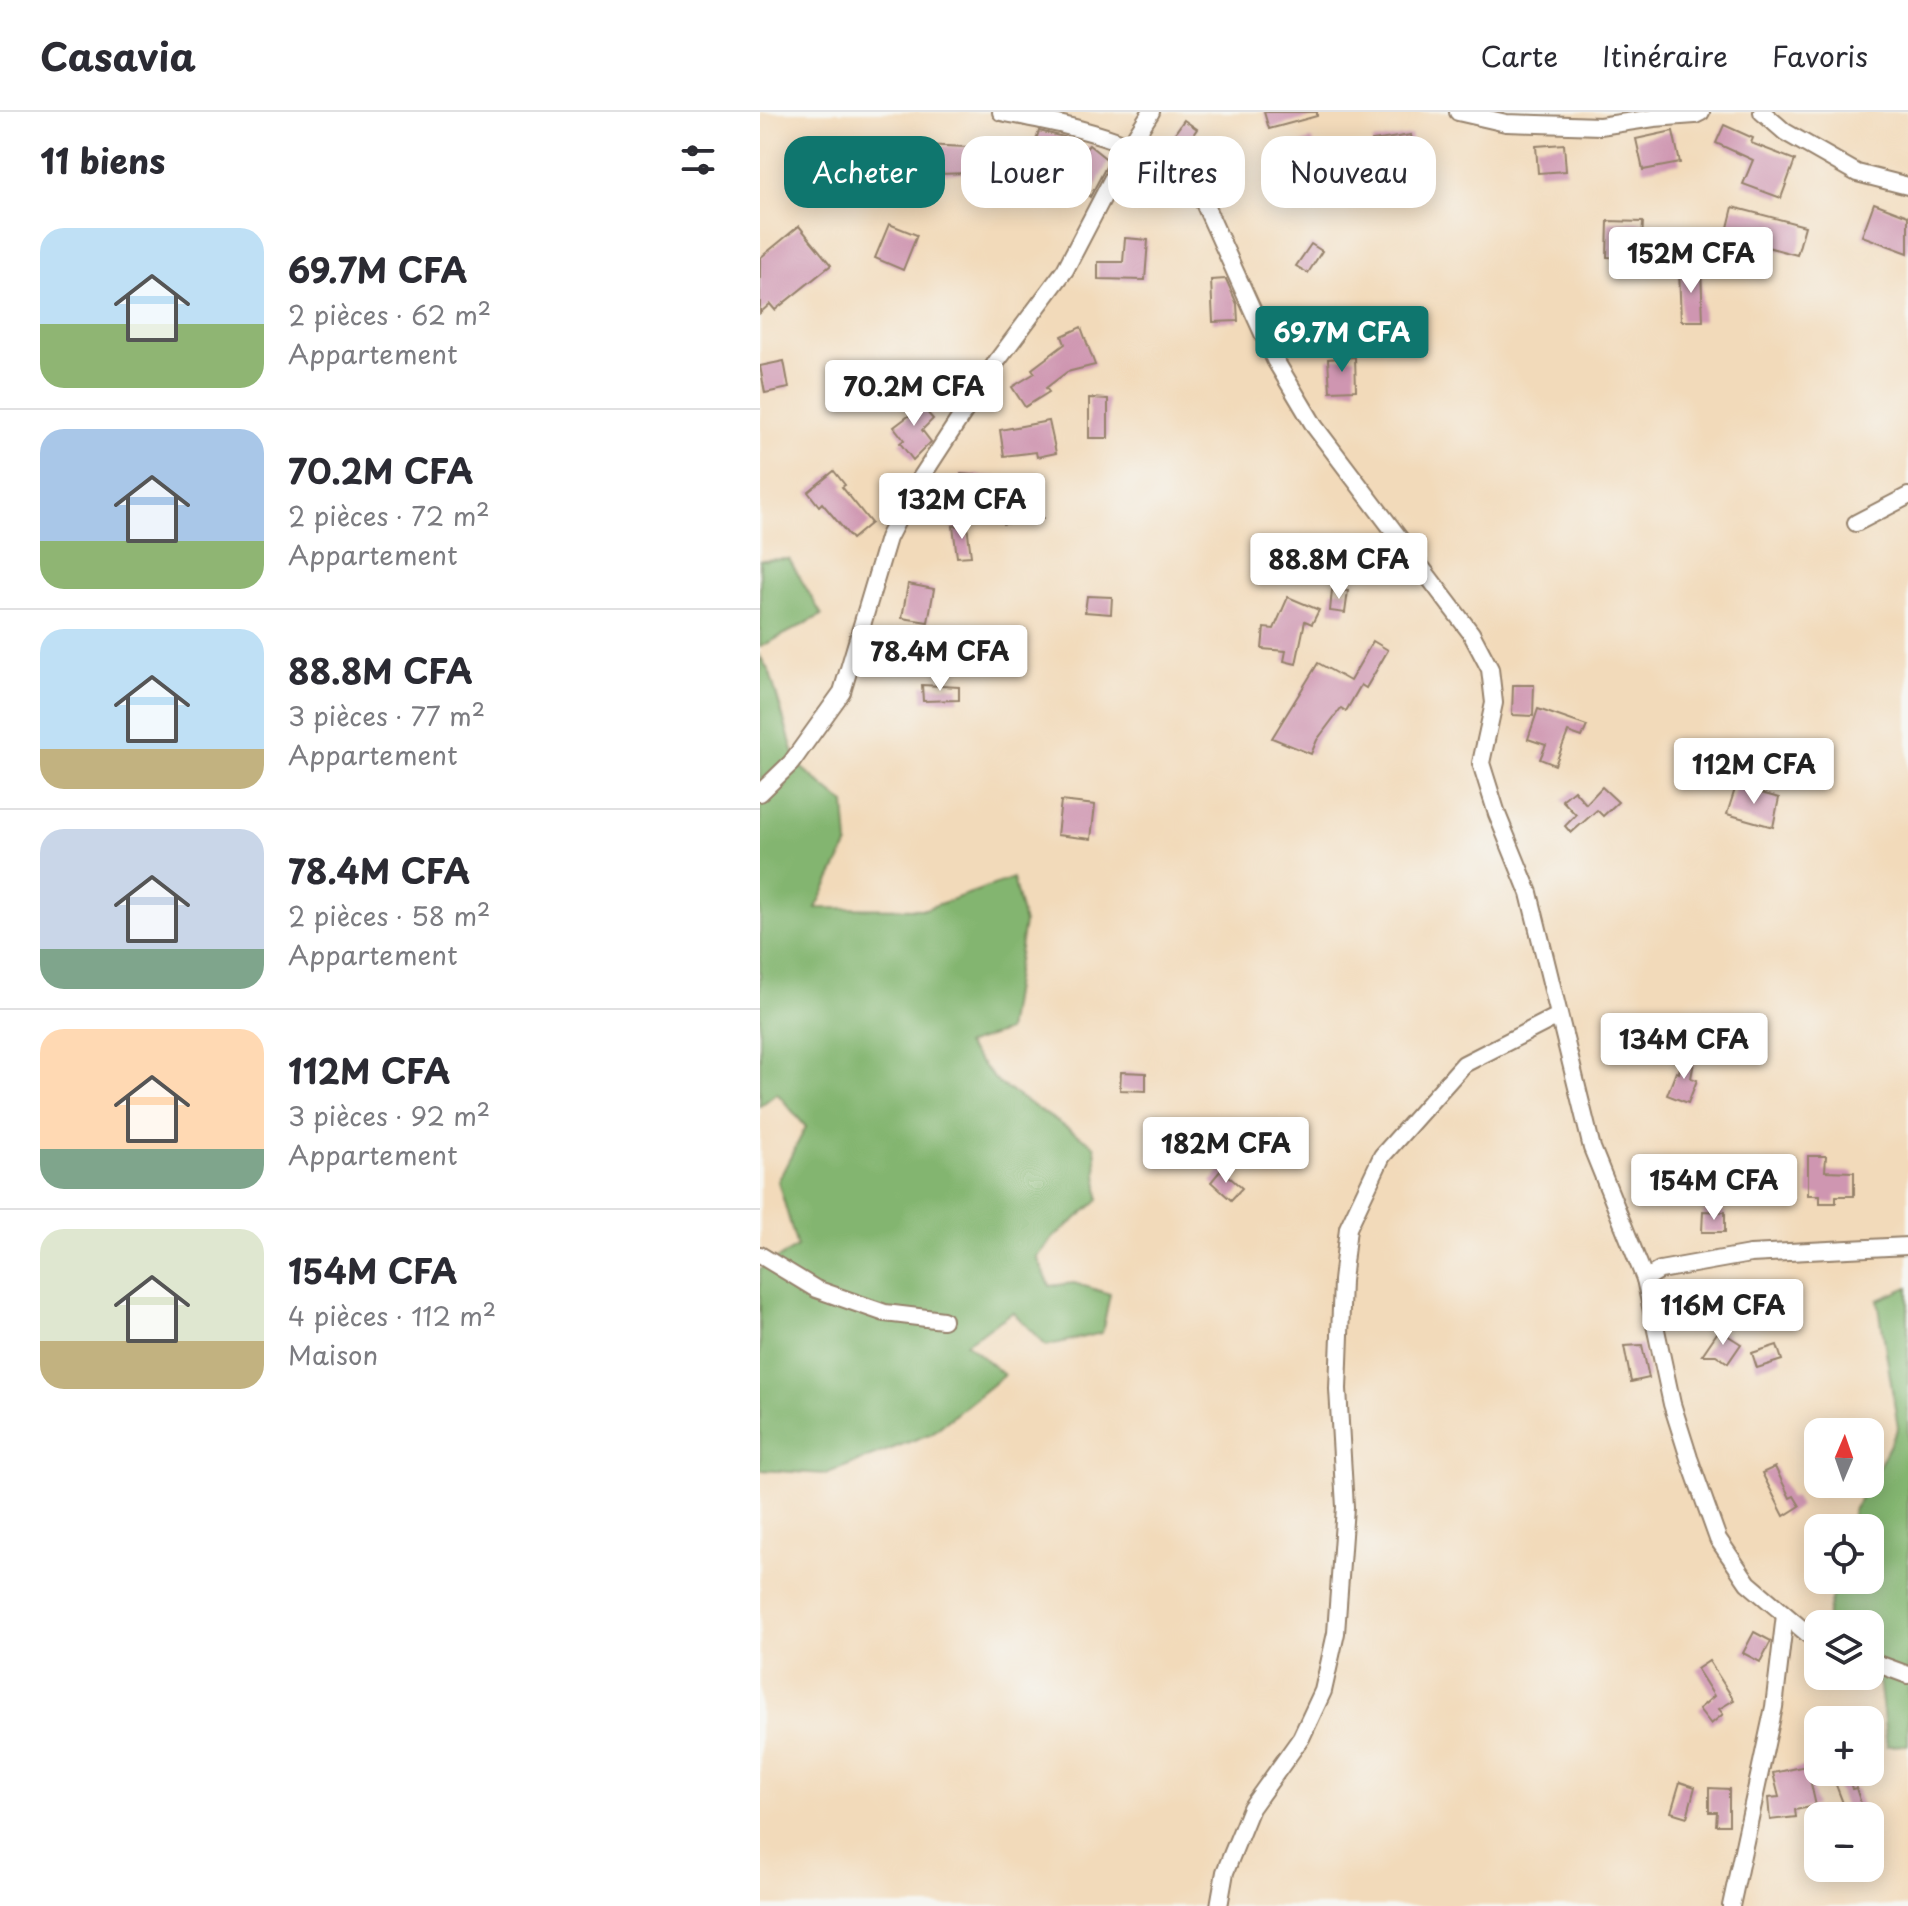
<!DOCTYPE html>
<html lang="fr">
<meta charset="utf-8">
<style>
:root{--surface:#fff;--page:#f7f7f7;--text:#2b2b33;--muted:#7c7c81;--line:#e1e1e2;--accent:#0f766e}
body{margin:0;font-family:"Playpen Sans",sans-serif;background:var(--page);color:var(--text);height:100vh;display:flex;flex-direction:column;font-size:30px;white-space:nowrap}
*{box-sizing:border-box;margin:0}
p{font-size:26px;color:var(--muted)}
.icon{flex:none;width:44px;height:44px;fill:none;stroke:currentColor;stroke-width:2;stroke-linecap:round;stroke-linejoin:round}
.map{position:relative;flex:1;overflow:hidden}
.side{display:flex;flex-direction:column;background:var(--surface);width:760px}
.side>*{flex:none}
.guide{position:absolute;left:24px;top:24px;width:760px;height:72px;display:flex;gap:16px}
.needle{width:52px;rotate:2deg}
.fabs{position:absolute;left:1044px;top:1306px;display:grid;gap:16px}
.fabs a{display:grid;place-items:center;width:80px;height:80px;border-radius:16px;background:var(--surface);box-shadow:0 4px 20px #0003;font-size:40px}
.price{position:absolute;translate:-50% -68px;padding:0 18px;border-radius:8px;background:#fff;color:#222;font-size:26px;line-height:52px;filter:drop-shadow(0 2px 4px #0008)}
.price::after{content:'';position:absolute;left:50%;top:48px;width:24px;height:18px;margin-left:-12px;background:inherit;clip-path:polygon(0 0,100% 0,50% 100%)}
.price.current{background:var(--accent);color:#fff}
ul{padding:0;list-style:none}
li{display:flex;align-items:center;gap:24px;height:200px;padding:0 40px}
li+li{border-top:2px solid var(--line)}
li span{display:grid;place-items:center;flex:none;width:224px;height:160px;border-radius:24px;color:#555}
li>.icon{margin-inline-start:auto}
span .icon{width:96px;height:96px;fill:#fffc;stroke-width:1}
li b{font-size:34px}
h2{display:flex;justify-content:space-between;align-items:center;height:96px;padding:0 40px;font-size:34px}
.pill{padding:0 28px;border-radius:24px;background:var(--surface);box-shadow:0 4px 20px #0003;font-size:28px;line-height:72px}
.pill.current{background:var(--accent);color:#fff}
header{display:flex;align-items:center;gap:48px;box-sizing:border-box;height:112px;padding:0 40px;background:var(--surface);border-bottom:2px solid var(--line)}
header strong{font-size:38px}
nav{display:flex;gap:44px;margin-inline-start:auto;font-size:28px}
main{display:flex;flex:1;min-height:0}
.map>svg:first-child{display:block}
.forest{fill:#83b56f;stroke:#5f7046;stroke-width:2}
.building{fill:#cf96b1}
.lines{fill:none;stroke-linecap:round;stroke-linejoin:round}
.minor-casing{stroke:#96826c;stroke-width:20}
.minor{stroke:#fff;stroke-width:16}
</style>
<header>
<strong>Casavia</strong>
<nav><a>Carte</a><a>Itinéraire</a><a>Favoris</a></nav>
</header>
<main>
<section class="side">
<h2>11 biens<svg class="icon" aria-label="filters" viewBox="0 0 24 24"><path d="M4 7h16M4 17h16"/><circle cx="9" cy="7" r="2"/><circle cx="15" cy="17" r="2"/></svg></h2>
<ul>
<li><span style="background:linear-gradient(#bfe0f5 60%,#8fb573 0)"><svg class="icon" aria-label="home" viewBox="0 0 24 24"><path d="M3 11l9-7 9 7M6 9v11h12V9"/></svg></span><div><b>69.7M CFA</b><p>2 pièces · 62 m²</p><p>Appartement</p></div></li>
<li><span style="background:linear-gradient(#a9c7e8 70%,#8fb573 0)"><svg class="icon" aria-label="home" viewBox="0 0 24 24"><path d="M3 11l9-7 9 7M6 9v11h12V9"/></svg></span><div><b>70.2M CFA</b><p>2 pièces · 72 m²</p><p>Appartement</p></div></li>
<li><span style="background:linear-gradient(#bfe0f5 75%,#c2b280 0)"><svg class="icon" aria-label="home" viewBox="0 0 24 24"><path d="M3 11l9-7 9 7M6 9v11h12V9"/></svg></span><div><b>88.8M CFA</b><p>3 pièces · 77 m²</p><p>Appartement</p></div></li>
<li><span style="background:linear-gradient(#c9d6e8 75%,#7fa58c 0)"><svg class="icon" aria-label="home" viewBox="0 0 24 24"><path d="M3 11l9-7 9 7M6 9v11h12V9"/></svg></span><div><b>78.4M CFA</b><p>2 pièces · 58 m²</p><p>Appartement</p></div></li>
<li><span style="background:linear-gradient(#ffd9b3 75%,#7fa58c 0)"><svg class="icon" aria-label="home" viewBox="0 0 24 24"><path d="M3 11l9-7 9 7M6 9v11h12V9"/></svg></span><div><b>112M CFA</b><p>3 pièces · 92 m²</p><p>Appartement</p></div></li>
<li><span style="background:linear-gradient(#dfe7d0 70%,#c2b280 0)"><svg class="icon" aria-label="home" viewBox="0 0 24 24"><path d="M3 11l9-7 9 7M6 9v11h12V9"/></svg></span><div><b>154M CFA</b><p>4 pièces · 112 m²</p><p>Maison</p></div></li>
</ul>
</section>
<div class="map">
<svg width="1148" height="1794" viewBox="0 0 1148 1794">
<rect width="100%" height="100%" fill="#f6f6f2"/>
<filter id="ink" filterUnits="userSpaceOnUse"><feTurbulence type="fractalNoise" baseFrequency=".0125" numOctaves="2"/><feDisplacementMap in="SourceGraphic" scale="16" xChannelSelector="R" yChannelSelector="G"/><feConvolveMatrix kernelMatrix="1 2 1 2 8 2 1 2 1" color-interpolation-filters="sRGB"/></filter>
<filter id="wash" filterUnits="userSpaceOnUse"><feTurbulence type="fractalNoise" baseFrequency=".006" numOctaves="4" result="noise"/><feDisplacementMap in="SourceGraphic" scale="32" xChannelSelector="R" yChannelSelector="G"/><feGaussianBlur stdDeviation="1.8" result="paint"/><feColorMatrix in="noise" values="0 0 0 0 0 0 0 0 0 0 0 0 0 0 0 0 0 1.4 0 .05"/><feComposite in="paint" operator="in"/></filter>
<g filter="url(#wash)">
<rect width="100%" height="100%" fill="#f2daba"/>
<!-- forest -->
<g class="forest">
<polygon points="29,447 62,503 0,535 0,448"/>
<polygon points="0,544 10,561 37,652 85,692 88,732 56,796 165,797 253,766 264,811 247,919 205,933 238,971 335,1034 339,1088 294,1125 277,1145 290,1174 314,1171 350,1182 342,1221 286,1234 253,1200 206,1231 244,1263 172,1321 66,1362 0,1358 0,1157 37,1135 18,1069 46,1015 17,981 0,994"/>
<polygon points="1148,1175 1148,1633 1127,1634 1116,1542 1110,1539 1110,1512 1065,1512 1076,1468 1110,1468 1110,1416 1089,1416 1093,1398 1110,1372 1138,1316 1118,1188"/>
</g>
<g id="blocks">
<!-- building -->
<g class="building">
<polygon points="504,0 557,0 557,4 509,17"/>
<polygon points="424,8 437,17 419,43 406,34"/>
<polygon points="964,13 993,26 991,31 1035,48 1021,86 983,72 993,48 956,31"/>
<polygon points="279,19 308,26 303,43 274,34"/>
<polygon points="913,19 920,51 883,58 876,27"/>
<polygon points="651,23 654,38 614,44 612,29"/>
<polygon points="552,27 562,50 530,64 520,40"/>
<polygon points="114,31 208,35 208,61 149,63 149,60 114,60"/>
<polygon points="804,32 806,59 778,61 776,34"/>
<polygon points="329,33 349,49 330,85 303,64"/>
<polygon points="1114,91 1148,104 1148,141 1102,124"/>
<polygon points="973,95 1045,114 1037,143 966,124"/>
<polygon points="848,109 883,110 881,146 847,145"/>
<polygon points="129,112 157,123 143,158 115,146"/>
<polygon points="39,114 71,153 15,198 10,192 0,201 0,146"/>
<polygon points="365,126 388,128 385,168 338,167 338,150 363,150"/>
<polygon points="551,132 562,139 548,161 536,154"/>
<polygon points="941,156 943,209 921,209 919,157"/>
<polygon points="466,167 477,192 478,209 453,210 451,168"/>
<polygon points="321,215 335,253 307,260 286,276 289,280 265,295 252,275 275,261 272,257 305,232 302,224"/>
<polygon points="595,245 596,278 570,279 568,247"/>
<polygon points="24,249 29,276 5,281 0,254"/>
<polygon points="152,283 173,307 162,318 171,330 153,348 140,331 144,328 134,315 151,302 143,292"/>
<polygon points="329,286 348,287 348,326 329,326"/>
<polygon points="289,309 296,341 277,345 276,340 244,344 240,318"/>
<polygon points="74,359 85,373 82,375 111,411 92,427 62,391 59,394 48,380"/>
<polygon points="201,362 240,365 239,388 200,386"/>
<polygon points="280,389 283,407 243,412 241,395"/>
<polygon points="207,413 211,444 197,445 193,414"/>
<polygon points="148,472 174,477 168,510 142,506"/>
<polygon points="572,478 588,479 585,501 570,499"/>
<polygon points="327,484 352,485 351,502 325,500"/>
<polygon points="528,485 559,498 552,512 545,509 536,552 524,549 526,539 502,537 504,516 514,517"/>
<polygon points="185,522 188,556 161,552 159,523"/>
<polygon points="613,529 628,538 606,576 601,573 586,599 581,596 557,628 551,642 512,626 558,551 590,569"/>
<polygon points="162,573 199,575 199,588 163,589"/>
<polygon points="753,573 774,573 773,604 752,603"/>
<polygon points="778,597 827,614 822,625 808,620 795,653 780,647 786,633 768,627"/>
<polygon points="976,674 1019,686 1013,715 967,702"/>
<polygon points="842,675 858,690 843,704 837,698 811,721 805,714 816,703 802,688 814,678 826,692"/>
<polygon points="301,689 335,693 331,727 297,723"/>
<polygon points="922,943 935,945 931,966 937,968 928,991 907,983 916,960 919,961"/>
<polygon points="361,960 386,961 386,979 360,978"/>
<polygon points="1048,1044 1066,1044 1065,1059 1094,1060 1094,1084 1076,1084 1076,1091 1060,1091 1060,1083 1048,1083"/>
<polygon points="461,1058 482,1076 471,1088 451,1070"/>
<polygon points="943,1099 965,1100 965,1120 942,1120"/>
<polygon points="916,1185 926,1207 913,1212 904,1190"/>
<polygon points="983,1190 989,1205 968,1214 961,1199"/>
<polygon points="959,1218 981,1232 968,1251 956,1243 942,1243"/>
<polygon points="882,1233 889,1266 871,1270 864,1234"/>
<polygon points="1017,1233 1022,1248 997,1256 992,1241"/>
<polygon points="1015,1355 1030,1386 1034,1384 1040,1394 1024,1404 1002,1361"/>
<polygon points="994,1520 1011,1529 1000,1550 983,1541"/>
<polygon points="949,1549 974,1588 959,1597 963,1602 951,1612 939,1597 954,1584 937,1557"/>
<polygon points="1047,1654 1056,1694 1035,1698 1036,1705 1010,1708 1008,1686 1019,1685 1013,1661"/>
<polygon points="1071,1660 1087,1660 1092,1677 1096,1676 1105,1704 1088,1704"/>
<polygon points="920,1670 935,1675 927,1705 911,1700"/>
<polygon points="949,1676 969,1677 969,1713 956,1713 957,1700 949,1700"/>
</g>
</g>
</g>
<g filter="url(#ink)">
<use href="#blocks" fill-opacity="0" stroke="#96826c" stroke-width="2"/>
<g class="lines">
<!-- minor casing -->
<g class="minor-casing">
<g id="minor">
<path d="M241,0c69,14 150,27 199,82l75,166 40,67 156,206 19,36 4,34 -13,60 16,51 32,79 63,255 53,131 27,125 17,54 29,81 30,44 61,52 9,4"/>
<polyline points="698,0 746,11 840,14 894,6 935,3 941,0"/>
<polyline points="1002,0 1025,20 1097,61 1148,74"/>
<polyline points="1096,411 1148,384"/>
<polyline points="0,681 31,651 82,580 128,426 151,381 237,249 305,158 370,33 391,0"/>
<polyline points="0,1143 56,1177 125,1201 183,1208"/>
<polyline points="885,1167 900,1158 990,1142 1148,1134"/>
<polyline points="1110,1549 1148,1563"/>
<polyline points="459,1794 465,1760 491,1696 541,1626 563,1579 576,1521 585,1395 578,1277 582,1169 588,1116 622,1044 704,952 798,904"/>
<polyline points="971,1794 1014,1595 1025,1503"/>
</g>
</g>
<!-- minor -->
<use href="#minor" class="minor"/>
</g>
</g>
</svg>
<div class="fabs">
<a><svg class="needle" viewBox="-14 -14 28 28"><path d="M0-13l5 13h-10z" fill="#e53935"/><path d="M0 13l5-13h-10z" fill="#7c7c81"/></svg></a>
<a><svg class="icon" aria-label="locate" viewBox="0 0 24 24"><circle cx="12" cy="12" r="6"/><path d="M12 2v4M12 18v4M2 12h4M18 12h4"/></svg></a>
<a><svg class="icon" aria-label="layers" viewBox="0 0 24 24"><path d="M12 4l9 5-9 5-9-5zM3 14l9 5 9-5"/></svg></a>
<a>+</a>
<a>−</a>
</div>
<b class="price" style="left:931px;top:183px">152M CFA</b>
<b class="price current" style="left:582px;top:262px">69.7M CFA</b>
<b class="price" style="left:154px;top:316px">70.2M CFA</b>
<b class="price" style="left:202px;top:429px">132M CFA</b>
<b class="price" style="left:579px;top:489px">88.8M CFA</b>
<b class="price" style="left:180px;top:581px">78.4M CFA</b>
<b class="price" style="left:994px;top:694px">112M CFA</b>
<b class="price" style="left:924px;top:969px">134M CFA</b>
<b class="price" style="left:466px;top:1073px">182M CFA</b>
<b class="price" style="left:954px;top:1110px">154M CFA</b>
<b class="price" style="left:963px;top:1235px">116M CFA</b>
<div class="guide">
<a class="pill current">Acheter</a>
<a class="pill">Louer</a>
<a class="pill">Filtres</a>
<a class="pill">Nouveau</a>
</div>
</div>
</main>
